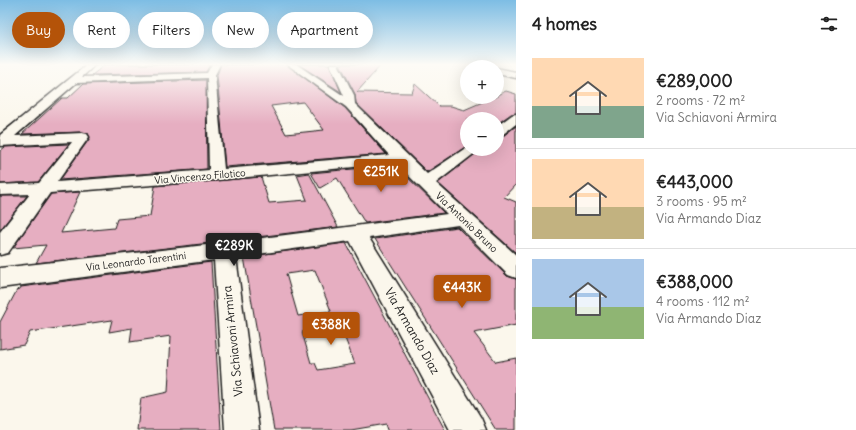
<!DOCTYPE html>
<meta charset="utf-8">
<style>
:root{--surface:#fff;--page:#f6f6f6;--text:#222;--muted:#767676;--line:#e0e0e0;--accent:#b45309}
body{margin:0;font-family:Delius,sans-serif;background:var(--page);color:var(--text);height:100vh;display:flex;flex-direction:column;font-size:15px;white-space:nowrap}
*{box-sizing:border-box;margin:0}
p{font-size:13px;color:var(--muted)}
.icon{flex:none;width:22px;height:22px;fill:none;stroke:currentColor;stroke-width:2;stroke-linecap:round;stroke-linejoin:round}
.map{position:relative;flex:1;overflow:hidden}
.panel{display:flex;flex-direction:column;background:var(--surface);width:340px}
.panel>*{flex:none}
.guide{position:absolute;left:12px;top:12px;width:380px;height:36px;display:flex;gap:8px}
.buttons{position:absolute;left:460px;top:60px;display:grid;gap:8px}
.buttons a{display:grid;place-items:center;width:44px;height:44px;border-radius:50%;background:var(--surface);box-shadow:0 4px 16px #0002;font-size:20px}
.price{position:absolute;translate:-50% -34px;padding:0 9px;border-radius:4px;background:var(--accent);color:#fff;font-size:13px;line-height:26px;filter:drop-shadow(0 1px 2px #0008)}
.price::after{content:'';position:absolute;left:50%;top:24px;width:12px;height:9px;margin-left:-6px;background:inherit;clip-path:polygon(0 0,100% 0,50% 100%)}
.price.on{background:#222;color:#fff}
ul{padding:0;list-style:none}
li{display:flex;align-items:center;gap:12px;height:100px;padding:0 16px}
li+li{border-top:1px solid var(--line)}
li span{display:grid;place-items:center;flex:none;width:112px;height:80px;border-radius:0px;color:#555}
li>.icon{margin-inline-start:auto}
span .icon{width:48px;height:48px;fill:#fffc;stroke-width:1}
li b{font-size:17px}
h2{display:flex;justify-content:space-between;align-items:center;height:48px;padding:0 16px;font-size:17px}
.chip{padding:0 14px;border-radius:18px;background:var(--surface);box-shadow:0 4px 16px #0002;font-size:14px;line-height:36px}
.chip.on{background:var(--accent);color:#fff}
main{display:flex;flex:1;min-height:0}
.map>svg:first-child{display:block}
.building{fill:#e6aec1;stroke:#1c1c1c;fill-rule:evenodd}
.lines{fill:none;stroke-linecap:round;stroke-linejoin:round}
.minor-casing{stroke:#1c1c1c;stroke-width:3}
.minor{fill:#fbf7ec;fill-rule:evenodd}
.labels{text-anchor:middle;stroke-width:3;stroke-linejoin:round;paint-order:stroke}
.street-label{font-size:10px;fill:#1c1c1c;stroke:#fbf7ec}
.near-street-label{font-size:12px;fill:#1c1c1c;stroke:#fbf7ec}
</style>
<main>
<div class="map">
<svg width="516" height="430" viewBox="0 0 516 430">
<rect width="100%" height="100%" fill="#fbf7ec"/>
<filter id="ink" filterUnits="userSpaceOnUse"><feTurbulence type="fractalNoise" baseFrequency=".025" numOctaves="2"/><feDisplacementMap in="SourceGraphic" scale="8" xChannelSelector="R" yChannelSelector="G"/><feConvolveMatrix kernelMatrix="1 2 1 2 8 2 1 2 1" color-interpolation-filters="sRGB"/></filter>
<g filter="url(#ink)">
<!-- building -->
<g class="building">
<polygon points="106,64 210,64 206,72 92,75"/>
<path d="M221,64h65l59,44 41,46 -161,13 -8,-92zM303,102l21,28 -38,4 -15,-28z"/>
<polygon points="298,64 329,64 341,92"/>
<polygon points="340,64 382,64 357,92 412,93 415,84 439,106 451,106 464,110 494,97 497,97 497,95 506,91 516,94 516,113 511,114 497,124 497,119 467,119 467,146 427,172 356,103 355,94"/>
<polygon points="206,80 207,169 60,180 90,138 88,133 82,132 22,134 62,98 68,98 83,84"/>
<polygon points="516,126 516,184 504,197 516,202 516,253 438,183 481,149 497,149 497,137 503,136"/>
<polygon points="69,144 38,182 0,184 0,151 5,147"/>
<polygon points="395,165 444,213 365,223 337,178 320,188 311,173"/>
<polygon points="309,173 338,227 241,239 241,237 209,240 210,243 36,263 46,245 13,248 51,194 80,192 61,233 114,228 117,219 150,216 155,186 261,177 269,203 307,200 297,175"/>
<polygon points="0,196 27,196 0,230"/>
<polygon points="457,227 507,276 516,279 516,325 474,333 496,362 516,358 516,430 496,430 375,239"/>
<path d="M346,243l99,187h-57l-2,-6 -35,6h-77l-30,-173zM315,270l16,41 -33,5 -12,-42zM333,327l1,2 7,-1 14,36 -37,6 -3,-7h-4l-9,-31z"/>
<polygon points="211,262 221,430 137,430 141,398 168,392 171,336 130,342 132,328 109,332 112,320 30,332 24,345 0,349 0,322 17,290 20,289 21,287"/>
</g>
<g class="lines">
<!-- minor casing -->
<g class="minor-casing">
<g id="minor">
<path d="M88,64h8l-14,13 125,-4 5,-9h8l-5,11 9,94 165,-14 -43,-48 -59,-43h9l48,32 -14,-32h8l16,31 1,9 72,70 40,-27v2h13l-44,34 80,72v23l-8,-3 -50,-50 -89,13 112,180 5,12h-36l-100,-189 -114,16 23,173h-34l-11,-170 -214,28v-20l224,-25 223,-29 -51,-51 -179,17 -167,13 -42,60 -8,2v-23l30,-38 -30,1v-10l39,-2 33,-41 -72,4v-11zM207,78l2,92 -152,12 32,-45 -2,-3 -5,-1 -67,3 61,-53z"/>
<polygon points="497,68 516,72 516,78 497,74"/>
<polygon points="516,114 516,124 502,135 497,136 497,126 512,115"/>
</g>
</g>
<!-- minor -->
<use href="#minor" class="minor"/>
</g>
</g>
<!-- sky -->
<linearGradient id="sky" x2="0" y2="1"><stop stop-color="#7dbde4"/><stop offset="0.52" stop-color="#fdfbf6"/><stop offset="1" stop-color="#fdfbf6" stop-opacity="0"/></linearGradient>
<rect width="516" height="124" fill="url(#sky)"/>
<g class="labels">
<!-- street labels -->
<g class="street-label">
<text transform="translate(200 176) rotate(-5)" y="4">Via Vincenzo Filotico</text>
<text transform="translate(467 222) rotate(44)" y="4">Via Antonio Bruno</text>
<text transform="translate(136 261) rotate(-7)" y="4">Via Leonardo Tarentini</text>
</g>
<!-- near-street labels -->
<g class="near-street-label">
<text transform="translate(412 331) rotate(60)" y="4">Via Armando Diaz</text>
<text transform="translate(233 341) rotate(-96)" y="4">Via Schiavoni Armira</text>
</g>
</g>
</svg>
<div class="buttons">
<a>+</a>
<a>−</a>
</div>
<b class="price" style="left:381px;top:193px">€251K</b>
<b class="price on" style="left:234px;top:267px">€289K</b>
<b class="price" style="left:462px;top:309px">€443K</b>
<b class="price" style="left:331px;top:346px">€388K</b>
<div class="guide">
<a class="chip on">Buy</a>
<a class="chip">Rent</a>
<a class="chip">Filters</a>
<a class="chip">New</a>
<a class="chip">Apartment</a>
</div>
</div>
<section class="panel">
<h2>4 homes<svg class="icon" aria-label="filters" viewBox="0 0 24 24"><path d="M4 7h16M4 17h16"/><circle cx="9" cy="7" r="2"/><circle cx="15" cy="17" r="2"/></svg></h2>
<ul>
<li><span style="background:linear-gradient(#ffd9b3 60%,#7fa58c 0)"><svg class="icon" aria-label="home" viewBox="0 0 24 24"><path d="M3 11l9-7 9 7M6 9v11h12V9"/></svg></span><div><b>€289,000</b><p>2 rooms · 72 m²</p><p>Via Schiavoni Armira</p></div></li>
<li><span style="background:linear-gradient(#ffd9b3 60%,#c2b280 0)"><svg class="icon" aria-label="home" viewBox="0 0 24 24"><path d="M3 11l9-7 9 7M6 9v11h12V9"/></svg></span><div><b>€443,000</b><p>3 rooms · 95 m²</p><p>Via Armando Diaz</p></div></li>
<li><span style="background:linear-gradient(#a9c7e8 60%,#8fb573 0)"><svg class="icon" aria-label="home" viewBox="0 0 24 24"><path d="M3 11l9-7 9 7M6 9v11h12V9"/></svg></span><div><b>€388,000</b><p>4 rooms · 112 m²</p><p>Via Armando Diaz</p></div></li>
</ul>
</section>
</main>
